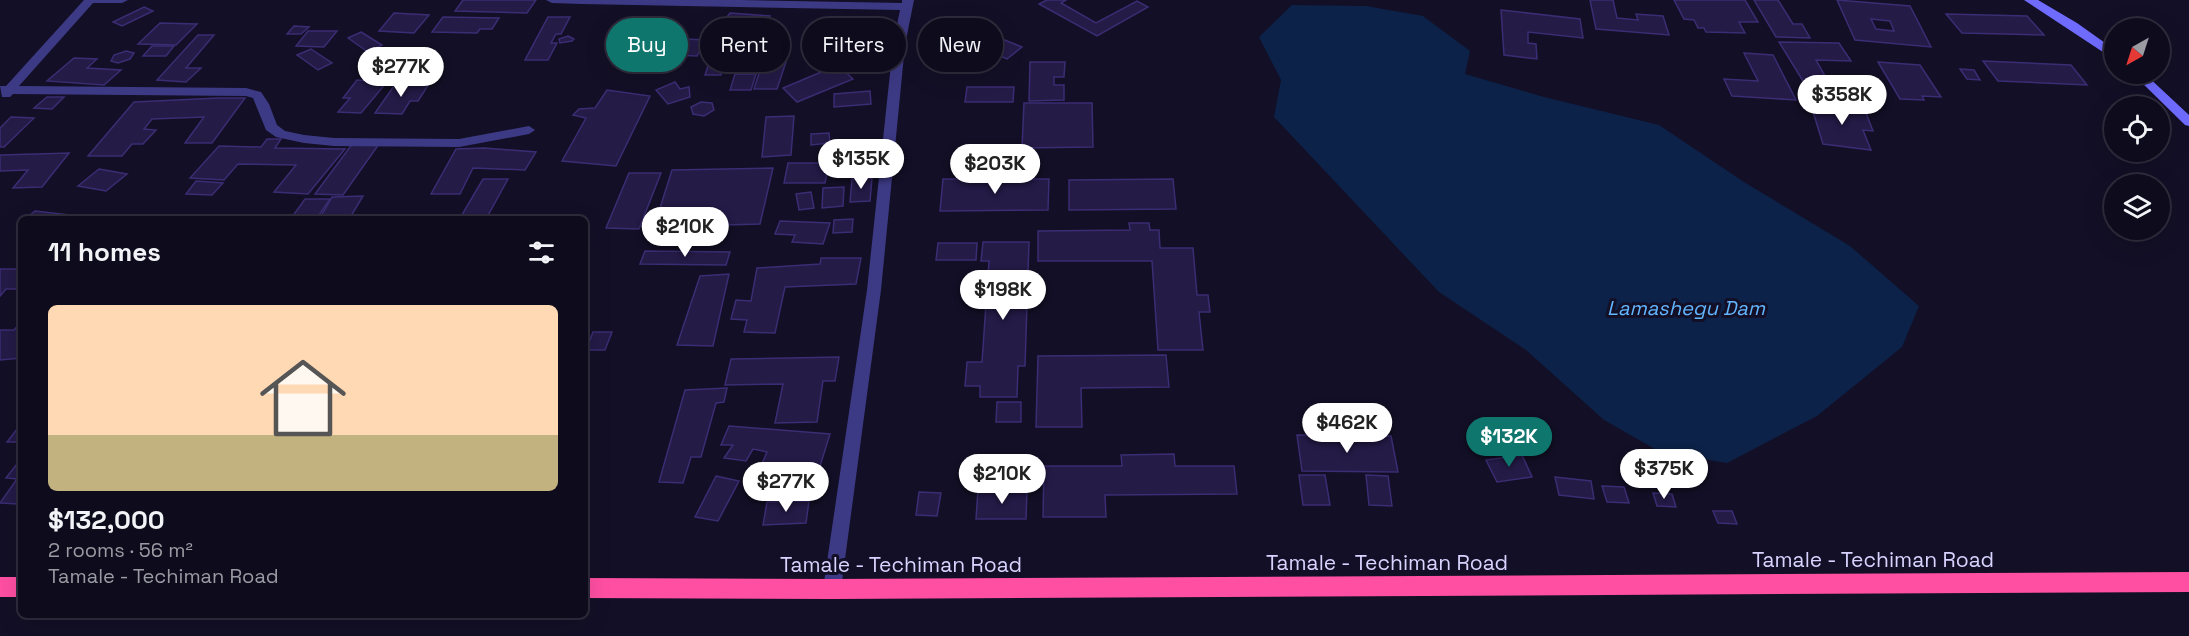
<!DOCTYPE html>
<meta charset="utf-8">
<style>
:root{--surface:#0e0b1c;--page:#1c1929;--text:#f1f3f6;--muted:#9b9ba3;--line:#2e2b3b;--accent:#0f766e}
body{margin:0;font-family:"Space Grotesk",sans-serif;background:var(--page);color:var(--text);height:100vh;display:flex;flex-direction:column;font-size:22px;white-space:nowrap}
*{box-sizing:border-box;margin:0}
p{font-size:20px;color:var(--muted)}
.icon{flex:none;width:33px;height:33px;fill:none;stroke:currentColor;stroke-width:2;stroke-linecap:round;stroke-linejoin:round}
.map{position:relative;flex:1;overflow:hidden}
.drawer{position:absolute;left:18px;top:216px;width:570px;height:402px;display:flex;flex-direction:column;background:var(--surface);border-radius:9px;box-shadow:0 6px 24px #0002,0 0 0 2px var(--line)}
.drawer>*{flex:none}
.hud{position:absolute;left:606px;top:18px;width:570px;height:54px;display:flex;gap:12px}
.needle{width:39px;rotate:219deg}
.buttons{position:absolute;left:2104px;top:18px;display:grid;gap:12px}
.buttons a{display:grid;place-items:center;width:66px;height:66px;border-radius:50%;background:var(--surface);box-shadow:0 6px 24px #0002,0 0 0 2px var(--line);font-size:30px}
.price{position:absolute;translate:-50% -51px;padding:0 14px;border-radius:21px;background:#fff;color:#222;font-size:20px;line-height:39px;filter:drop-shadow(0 2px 3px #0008)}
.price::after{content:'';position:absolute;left:50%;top:36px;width:18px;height:14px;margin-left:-9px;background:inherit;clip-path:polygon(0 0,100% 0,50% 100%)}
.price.active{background:var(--accent);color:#fff}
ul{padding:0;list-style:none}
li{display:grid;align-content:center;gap:12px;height:318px;padding:0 30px}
li span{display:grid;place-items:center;height:186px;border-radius:9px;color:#555}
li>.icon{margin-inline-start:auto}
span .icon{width:108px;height:108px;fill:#fffc;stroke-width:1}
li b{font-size:26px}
h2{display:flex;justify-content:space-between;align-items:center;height:72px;padding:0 30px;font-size:26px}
.chip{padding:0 21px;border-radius:27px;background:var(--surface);box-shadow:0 6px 24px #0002,0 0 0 2px var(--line);font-size:21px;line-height:54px}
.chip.active{background:var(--accent);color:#fff}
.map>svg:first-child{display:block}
.water{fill:#0c2248}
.building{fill:#241b47;stroke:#3b2d73;stroke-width:1.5;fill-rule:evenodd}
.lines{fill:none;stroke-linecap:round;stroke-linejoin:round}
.street{fill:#3d3a85;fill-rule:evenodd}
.secondary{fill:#6f6bff;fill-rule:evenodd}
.highway{fill:#ff4fa3;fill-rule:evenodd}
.labels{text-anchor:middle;stroke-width:6;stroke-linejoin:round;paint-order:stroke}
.water-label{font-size:20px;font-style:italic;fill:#62b6ff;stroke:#130f26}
.near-street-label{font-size:21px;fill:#d9d4ff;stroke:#130f26}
</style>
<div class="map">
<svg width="2189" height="636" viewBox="0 0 2189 636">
<rect width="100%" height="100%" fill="#130f26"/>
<!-- water -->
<polygon class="water" points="1292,5 1366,6 1423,16 1470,51 1465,74 1544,97 1659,125 1744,182 1850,246 1919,306 1902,347 1817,416 1727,463 1660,452 1604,420 1526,350 1439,292 1274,117 1281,80 1259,37"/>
<!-- building -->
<g class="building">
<polygon points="463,0 536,0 527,13 455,11"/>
<polygon points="1047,0 1066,0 1061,3 1096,23 1137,1 1148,7 1097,36 1039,4"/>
<polygon points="1590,0 1613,0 1617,18 1638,20 1636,14 1663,16 1669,35 1596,29"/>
<polygon points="1674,0 1745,0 1758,22 1739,22 1745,33 1706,32 1704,28 1698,28 1694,20 1684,19"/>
<polygon points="1754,0 1778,0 1793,24 1802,24 1810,38 1776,37"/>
<path d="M1837,0l73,6 21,41 -76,-7zM1871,19l19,2 4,10 -18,-2z"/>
<polygon points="144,7 153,11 122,26 113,22"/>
<polygon points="1501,10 1580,19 1583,38 1528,32 1528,43 1536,44 1537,59 1504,55"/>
<polygon points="394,13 429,15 414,33 379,31"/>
<polygon points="730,13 770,16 760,32 719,28"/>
<polygon points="1946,14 2027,16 2044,35 1962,33"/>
<polygon points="443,17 499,18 492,29 480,29 477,33 432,32"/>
<polygon points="548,17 570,17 561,34 556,34 551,43 557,43 548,60 525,60"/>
<polygon points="160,23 197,24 176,45 138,44"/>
<polygon points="294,26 309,27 301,34 287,34"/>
<polygon points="308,31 337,31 324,47 296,46"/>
<polygon points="361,32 382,45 368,52 348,38"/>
<polygon points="987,33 1022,47 1007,59 972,44"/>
<polygon points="198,35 214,35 186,68 201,68 186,82 157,80"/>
<polygon points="643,35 651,41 623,53 616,46"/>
<polygon points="718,35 755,36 752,43 727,42 725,46 731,46 730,49 713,49"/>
<polygon points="568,36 574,39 572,41 560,43 559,39"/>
<polygon points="685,39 706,40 697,56 676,55"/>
<polygon points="1779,42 1839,43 1851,61 1816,60 1828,81 1866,82 1879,102 1814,99"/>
<polygon points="152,46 174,46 166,56 143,56"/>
<polygon points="786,48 784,59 763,60 766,49"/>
<polygon points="311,49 332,63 318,70 297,55"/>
<polygon points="738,50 735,62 709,63 712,51"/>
<polygon points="126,51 134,53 130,59 118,63 111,61 114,55"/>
<polygon points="630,53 641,57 629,66 617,62"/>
<polygon points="1744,53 1773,55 1796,100 1732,96 1724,79 1758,81"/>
<polygon points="398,57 429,58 413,78 397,78 402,71 387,71"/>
<polygon points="668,57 678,64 667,70 657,63"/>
<polygon points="74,58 97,59 87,68 121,70 104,85 47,81"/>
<polygon points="763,61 786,62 777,89 754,89"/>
<polygon points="1983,61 2071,65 2087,85 1998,81"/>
<polygon points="1030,62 1065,62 1064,77 1054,77 1054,85 1064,85 1064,100 1029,101"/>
<polygon points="1878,62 1920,65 1941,97 1922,96 1924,100 1900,99"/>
<polygon points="724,65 721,75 705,75 708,66"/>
<polygon points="838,65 853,79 797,102 783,88"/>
<polygon points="1960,69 1974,70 1980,80 1967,79"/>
<polygon points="735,74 756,74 751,90 730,90"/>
<polygon points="357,80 387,82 361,113 338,112 350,98 343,98"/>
<polygon points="675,82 680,89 689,87 690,97 668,104 656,90"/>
<polygon points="396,83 429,84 418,101 410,101 402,114 375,113"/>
<polygon points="967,87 1014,87 1013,102 965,102"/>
<polygon points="607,90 650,96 616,166 562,161 586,118 573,115 579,109 595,108"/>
<polygon points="870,91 871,104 834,107 834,94"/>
<polygon points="47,97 64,97 52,109 34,108"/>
<polygon points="219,98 245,98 212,143 185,143 204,117 152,119 144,129 156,130 143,144 132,144 122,156 88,156 134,102"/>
<polygon points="701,102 712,103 714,110 704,116 693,114 691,107"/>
<polygon points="1810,102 1855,107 1857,112 1866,113 1873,131 1863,130 1871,150 1823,144"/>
<polygon points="1024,103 1092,103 1093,147 1022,148"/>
<polygon points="794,116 791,155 762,157 766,117"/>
<polygon points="11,117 34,118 4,147 0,147 0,128"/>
<polygon points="829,133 830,143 811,145 811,134"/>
<polygon points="267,139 281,139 275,148 345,149 308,194 274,192 296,165 238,164 224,180 190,178 219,146 261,147"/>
<polygon points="869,142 868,157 826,160 827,145"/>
<polygon points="353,143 379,144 343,195 315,194"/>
<polygon points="484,148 536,152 525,170 473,168 460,194 431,194 456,149"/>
<polygon points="69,153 42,187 13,188 28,170 0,171 0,155"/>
<polygon points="839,161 852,162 855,169 846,176 834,175 831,168"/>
<polygon points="788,163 829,163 825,183 784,183"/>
<polygon points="773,168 760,224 654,227 672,170"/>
<polygon points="99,169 127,174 106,191 78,186"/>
<polygon points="629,173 661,173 639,229 606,228"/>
<polygon points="872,178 870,201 850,202 852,179"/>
<polygon points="483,179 508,179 486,219 460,218"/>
<polygon points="943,179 1049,179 1048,210 940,211"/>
<polygon points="1173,179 1176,209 1069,210 1069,180"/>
<polygon points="196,181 223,183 212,195 186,194"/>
<polygon points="844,187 843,206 822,208 823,188"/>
<polygon points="811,192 814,208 799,210 796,194"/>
<polygon points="363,196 351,216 321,216 332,197"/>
<polygon points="305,199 330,199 317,218 292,217"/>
<polygon points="35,211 79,216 76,219 25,219"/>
<polygon points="853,219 852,232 833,233 834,220"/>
<polygon points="780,221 830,223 823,244 792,242 795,235 775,234"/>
<polygon points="1129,223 1149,223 1150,230 1159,230 1160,248 1193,248 1197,295 1208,295 1210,312 1199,312 1203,350 1158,350 1152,261 1038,261 1038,231 1130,230"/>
<polygon points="983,242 1029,242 1025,366 1018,366 1017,397 980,397 980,386 965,386 967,362 982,362 989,261 981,261"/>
<polygon points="938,243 977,243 976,260 936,260"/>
<polygon points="645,251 730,252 726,265 640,264"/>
<polygon points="821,258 861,258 856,284 785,287 775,333 744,332 747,320 731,319 736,300 751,301 757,268 820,264"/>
<polygon points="0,269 21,269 21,289 6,289 0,296"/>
<polygon points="729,274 713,346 677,345 700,276"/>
<polygon points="21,322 21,358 0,360 0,330 14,330"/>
<polygon points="593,332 612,332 605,350 586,350"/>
<polygon points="1166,355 1169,387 1081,388 1082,427 1036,427 1038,356"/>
<polygon points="839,357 835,381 823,381 817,422 775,423 783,384 725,385 731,359"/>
<polygon points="727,388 724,402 716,403 701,457 691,457 683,483 659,482 685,390"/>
<polygon points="997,402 1021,402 1021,422 996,422"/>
<polygon points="21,424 21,442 7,442"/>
<polygon points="729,426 830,434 812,492 771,482 774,476 758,473 767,452 753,449 746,461 724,458 733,445 721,445"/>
<polygon points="1297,435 1391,436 1398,472 1302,471"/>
<polygon points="1174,454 1175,466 1234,466 1237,494 1105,495 1106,517 1043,517 1044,466 1122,466 1121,455"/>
<polygon points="1522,455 1532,477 1497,482 1486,460"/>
<polygon points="21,459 21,500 18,504 0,503 17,479 6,478"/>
<polygon points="1299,475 1325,475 1330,505 1303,505"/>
<polygon points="1366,475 1388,476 1392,506 1369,505"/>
<polygon points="716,476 739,481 718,521 695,517"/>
<polygon points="1555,477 1591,481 1594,499 1559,495"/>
<polygon points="1602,486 1624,487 1629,503 1607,502"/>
<polygon points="978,490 1027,490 1026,519 976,519"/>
<polygon points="919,492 941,493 937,516 916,515"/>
<polygon points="1653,493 1672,494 1676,507 1657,506"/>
<polygon points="809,501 806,523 763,525 767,502"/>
<polygon points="1713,511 1732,511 1737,524 1718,523"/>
</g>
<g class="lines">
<!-- street -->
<g class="street">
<polygon points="84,0 128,0 122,3 93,3 19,86 246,88 261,92 269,104 277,125 285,131 304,135 334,138 459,139 529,126 535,130 529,134 459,147 334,146 304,143 276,137 266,130 253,98 246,96 13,94 10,97 2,97 0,86 6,86"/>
<polygon points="546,0 740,0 902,3 902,0 914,0 905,45 881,290 841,589 838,595 832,597 826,595 823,589 867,290 893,45 900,10 582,4 552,3"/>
</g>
<!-- secondary -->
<g class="secondary">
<polygon points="2024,0 2038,0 2077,23 2115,50 2115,60"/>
<polygon points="2133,74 2145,74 2189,115 2189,126 2185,125"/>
</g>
<!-- highway -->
<g class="highway">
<polygon points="2189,572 2189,592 832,599 585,598 585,578 832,579"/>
<rect x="0" y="577" width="21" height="20"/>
</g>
</g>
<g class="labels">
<!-- water labels -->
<g class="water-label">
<text x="1686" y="315">Lamashegu Dam</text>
</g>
<!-- near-street labels -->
<g class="near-street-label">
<text x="1873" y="567">Tamale - Techiman Road</text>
<text x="1387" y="570">Tamale - Techiman Road</text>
<text x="901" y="572">Tamale - Techiman Road</text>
</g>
</g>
</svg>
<div class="buttons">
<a><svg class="needle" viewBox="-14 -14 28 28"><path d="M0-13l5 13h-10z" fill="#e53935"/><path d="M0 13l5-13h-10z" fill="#9b9ba3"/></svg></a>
<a><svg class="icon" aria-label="locate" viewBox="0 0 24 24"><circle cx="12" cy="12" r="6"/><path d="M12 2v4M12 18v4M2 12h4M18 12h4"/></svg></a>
<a><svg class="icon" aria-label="layers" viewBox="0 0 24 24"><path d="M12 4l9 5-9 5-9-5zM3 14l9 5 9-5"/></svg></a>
</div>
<b class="price" style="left:401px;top:98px">$277K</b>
<b class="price" style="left:1842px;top:126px">$358K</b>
<b class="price" style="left:861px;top:190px">$135K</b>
<b class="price" style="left:995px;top:195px">$203K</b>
<b class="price" style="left:685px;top:258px">$210K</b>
<b class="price" style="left:1003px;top:321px">$198K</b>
<b class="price" style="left:1347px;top:454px">$462K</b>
<b class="price active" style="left:1509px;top:468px">$132K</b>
<b class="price" style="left:1664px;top:500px">$375K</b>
<b class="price" style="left:1002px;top:505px">$210K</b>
<b class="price" style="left:786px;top:513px">$277K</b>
<div class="hud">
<a class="chip active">Buy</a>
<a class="chip">Rent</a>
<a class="chip">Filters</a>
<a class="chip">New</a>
</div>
<section class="drawer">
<h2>11 homes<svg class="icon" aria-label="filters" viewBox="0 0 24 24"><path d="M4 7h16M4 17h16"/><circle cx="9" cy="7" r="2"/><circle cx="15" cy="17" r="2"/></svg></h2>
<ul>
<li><span style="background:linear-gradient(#ffd9b3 70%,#c2b280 0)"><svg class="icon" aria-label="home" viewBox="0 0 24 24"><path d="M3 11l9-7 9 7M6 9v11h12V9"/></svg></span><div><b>$132,000</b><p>2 rooms · 56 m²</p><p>Tamale - Techiman Road</p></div></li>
</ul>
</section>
</div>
